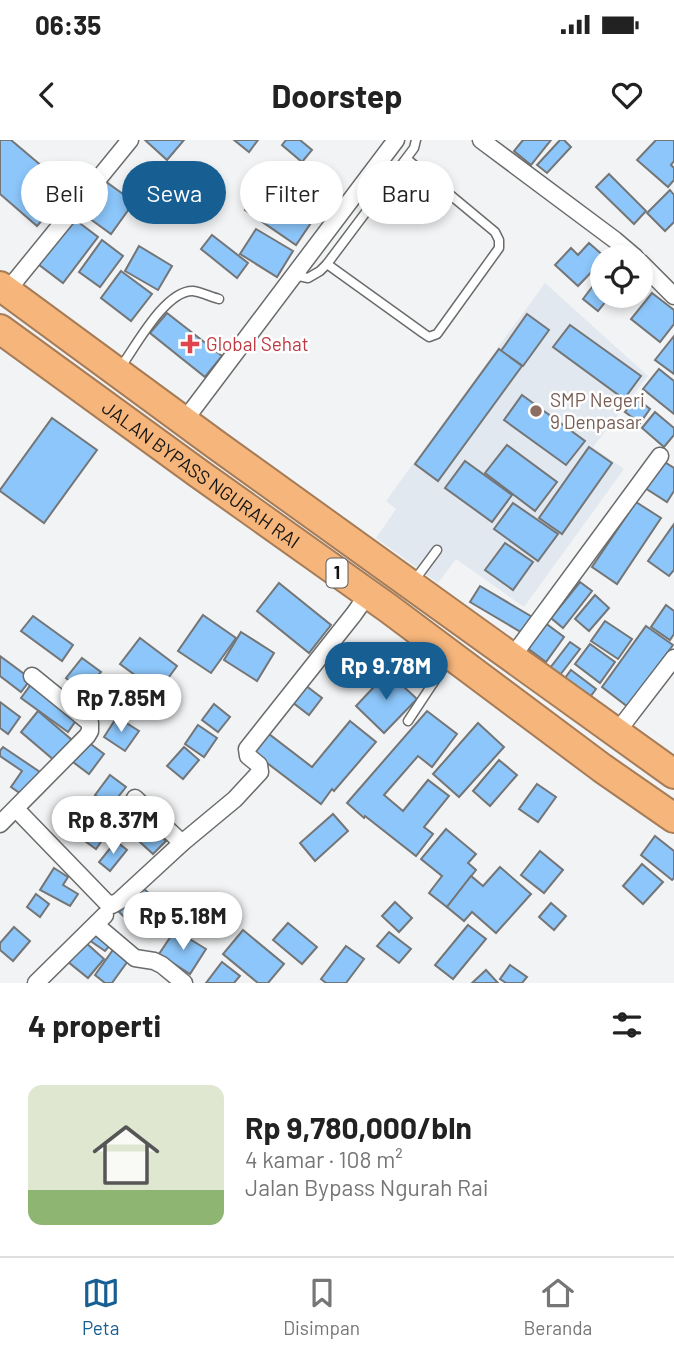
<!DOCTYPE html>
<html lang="id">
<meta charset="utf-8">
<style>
:root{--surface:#fff;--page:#f2f2f2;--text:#222;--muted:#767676;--line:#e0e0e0;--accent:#175f93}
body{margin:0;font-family:Barlow,sans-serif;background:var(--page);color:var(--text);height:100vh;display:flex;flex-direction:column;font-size:26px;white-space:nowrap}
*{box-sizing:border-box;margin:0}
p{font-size:23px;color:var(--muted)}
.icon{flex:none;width:38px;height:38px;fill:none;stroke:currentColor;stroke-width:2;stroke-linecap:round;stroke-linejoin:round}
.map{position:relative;height:843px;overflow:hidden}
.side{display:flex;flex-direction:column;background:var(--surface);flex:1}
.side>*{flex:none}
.top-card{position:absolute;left:21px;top:21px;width:634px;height:63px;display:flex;gap:14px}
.controls{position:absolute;left:590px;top:105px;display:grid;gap:14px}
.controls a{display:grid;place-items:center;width:63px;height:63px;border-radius:50%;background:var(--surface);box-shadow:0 4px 10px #0003;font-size:35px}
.price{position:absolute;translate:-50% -60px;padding:0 16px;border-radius:24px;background:#fff;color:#222;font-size:23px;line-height:46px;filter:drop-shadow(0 2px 4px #0008)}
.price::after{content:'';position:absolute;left:50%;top:42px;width:21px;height:16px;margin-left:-10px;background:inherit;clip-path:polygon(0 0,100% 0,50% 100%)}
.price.current{background:var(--accent);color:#fff}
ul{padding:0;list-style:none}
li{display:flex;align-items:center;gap:21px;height:175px;padding:0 28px}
li span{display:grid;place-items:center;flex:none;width:196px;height:140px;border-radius:14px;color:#555}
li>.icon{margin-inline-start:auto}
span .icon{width:84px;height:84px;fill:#fffc;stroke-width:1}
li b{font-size:30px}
h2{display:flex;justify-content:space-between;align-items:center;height:84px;padding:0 28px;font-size:30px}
.tag{padding:0 24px;border-radius:32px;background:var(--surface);box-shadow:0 4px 10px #0003;font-size:24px;line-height:63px}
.tag.current{background:var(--accent);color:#fff}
.status{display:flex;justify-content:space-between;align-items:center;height:49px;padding:0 35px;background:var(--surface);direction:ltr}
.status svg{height:19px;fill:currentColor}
header{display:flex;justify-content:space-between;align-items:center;height:91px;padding:0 28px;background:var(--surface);font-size:32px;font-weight:700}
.tabs{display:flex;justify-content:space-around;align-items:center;height:98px;border-top:2px solid var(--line);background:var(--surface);font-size:19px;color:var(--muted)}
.tabs a{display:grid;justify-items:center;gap:4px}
.tabs .current{color:var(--accent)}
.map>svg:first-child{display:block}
.built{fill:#e1e8ef}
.building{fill:#8cc6fa;stroke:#747576;stroke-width:2}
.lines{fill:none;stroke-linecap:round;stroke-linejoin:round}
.lane-casing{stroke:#6a6b6b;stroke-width:11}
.street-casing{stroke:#6a6b6b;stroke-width:19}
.highway-casing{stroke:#a67c57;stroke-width:32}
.lane{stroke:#fff;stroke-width:8}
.street{stroke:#fff;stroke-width:16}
.highway{stroke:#f5b57b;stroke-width:28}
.health-dot{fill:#e0444e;stroke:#fff;stroke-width:2.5}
.education-dot{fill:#8d6e63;stroke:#fff;stroke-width:2.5}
.labels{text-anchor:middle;stroke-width:5;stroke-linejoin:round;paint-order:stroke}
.shield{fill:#fff;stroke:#595a5a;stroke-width:2}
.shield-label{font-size:18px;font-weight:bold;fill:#121313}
.health-label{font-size:19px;fill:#be3a42;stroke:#fff;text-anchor:start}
.education-label{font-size:19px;fill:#785e54;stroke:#fff;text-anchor:start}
.street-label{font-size:19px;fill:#121313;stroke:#fff}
</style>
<div class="status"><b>06:35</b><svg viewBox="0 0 49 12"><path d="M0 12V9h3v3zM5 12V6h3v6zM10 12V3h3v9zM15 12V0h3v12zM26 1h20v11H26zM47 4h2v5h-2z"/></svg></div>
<header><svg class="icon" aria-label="back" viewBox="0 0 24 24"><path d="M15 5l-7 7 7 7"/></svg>Doorstep<svg class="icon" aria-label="heart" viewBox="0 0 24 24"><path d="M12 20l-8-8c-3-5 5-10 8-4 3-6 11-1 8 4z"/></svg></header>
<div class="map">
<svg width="674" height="843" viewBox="0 0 674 843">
<rect width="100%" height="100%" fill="#f2f3f4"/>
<!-- built -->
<polygon class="built" points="545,143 648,236 593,307 624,329 524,467 456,419 438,443 376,398 396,369 386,361"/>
<!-- building -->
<g class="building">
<polygon points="0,0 11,0 69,49 37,86 0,54"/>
<polygon points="145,0 184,0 167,20"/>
<polygon points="234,0 258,0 249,12"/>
<polygon points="286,0 300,0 312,10 302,22 282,5"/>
<polygon points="523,0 551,0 531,25 514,11"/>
<polygon points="560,0 564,0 571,7 547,33 537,25"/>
<polygon points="656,0 674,0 674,21 671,25 674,28 674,40 668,47 637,20"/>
<polygon points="609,34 646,71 634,84 596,47"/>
<polygon points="105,41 134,62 111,94 82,73"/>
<polygon points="265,42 315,77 296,105 245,70"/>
<polygon points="670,50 674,55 674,82 665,91 647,73"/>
<polygon points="73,78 98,97 63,143 38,124"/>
<polygon points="256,89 293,111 277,137 240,114"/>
<polygon points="212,95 248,123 237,138 201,109"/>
<polygon points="102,100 123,116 100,147 79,132"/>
<polygon points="589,103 605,117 602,117 602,121 578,146 555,125 571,108 578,115"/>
<polygon points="139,106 172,126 158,150 125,131"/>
<polygon points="121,131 152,154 131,181 101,158"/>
<polygon points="602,134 602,156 610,156 598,171 583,159"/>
<polygon points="652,153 674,170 674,184 660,202 631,179"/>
<polygon points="167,173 222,216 205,237 150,193"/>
<polygon points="527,174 549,190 523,226 501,211"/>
<polygon points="570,185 641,236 624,259 553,207"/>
<polygon points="674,196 674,234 655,220"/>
<polygon points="499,209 522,226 438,341 415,324"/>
<polygon points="659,229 674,241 674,274 643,249"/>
<polygon points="522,255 585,301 566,325 504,280"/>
<polygon points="636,258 650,269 640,283 625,272"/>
<polygon points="655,272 674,288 674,295 664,307 642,288"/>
<polygon points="52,278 97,310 44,383 0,351 0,350"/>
<polygon points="507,305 557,342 535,371 485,333"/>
<polygon points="589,307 612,323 562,394 539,378"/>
<polygon points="465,321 512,355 492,382 445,348"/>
<polygon points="663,321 674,328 674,351 667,362 645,348"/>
<polygon points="636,362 661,378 617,444 592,427"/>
<polygon points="513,363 558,394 538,421 494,389"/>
<polygon points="674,384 674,430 669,436 648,421"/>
<polygon points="505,403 533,422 513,450 485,430"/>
<polygon points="580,442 592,451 563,488 551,478"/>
<polygon points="279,443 331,485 309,513 257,471"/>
<polygon points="480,446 534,478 524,494 470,462"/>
<polygon points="595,455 609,468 589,491 575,479"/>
<polygon points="666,465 674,471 674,494 670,500 651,487"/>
<polygon points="203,475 236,498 211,533 178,511"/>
<polygon points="33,476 73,505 62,521 21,491"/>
<polygon points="605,481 632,499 618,519 591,501"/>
<polygon points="544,482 564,497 546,522 526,507"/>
<polygon points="646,486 673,505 628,567 602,547"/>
<polygon points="241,492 274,513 257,541 224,520"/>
<polygon points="140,498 177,526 158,552 120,524"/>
<polygon points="570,502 580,509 560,535 550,528"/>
<polygon points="590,504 615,522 600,543 575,524"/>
<polygon points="0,516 31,539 21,552 0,536"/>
<polygon points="82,518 101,532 84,553 66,538"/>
<polygon points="571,530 596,549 590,557 565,538"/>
<polygon points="388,532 417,559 384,593 356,566"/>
<polygon points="32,543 79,576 68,592 21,558"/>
<polygon points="305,545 322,558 309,575 292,562"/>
<polygon points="0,562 20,577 8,594 0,588"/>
<polygon points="214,564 230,577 218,592 202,580"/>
<polygon points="38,571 72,600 55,621 21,592"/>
<polygon points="427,571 457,594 432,627 418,616 384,655 403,671 428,640 449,656 424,687 433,694 416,716 365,676 364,678 347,663"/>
<polygon points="117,577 139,591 125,611 104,597"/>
<polygon points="350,581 376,602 334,651 332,649 321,664 250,610 265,591 312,627"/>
<polygon points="478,583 504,607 459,657 433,634"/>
<polygon points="198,585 217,598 204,617 185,604"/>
<polygon points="88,602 104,614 89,634 73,622"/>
<polygon points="3,607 40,632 24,656 11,647 22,631 0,616 0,611"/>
<polygon points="184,607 199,620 183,639 167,626"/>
<polygon points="499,620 517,635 490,666 473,651"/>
<polygon points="110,635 126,647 110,667 95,655"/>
<polygon points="537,644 556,657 538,682 519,669"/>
<polygon points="98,668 116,680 106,694 88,682"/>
<polygon points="333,674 348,691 315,721 300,703"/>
<polygon points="75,677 103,699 96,709 67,688"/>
<polygon points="142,678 166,701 153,714 129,692"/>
<polygon points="446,689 476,714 468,723 476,730 447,767 429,753 442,736 421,719"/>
<polygon points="655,696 674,711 674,738 672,740 641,715"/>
<polygon points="116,701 127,710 110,731 99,722"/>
<polygon points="540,711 563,730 544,753 521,735"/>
<polygon points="642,724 663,742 643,764 623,746"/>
<polygon points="500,727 531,754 496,793 472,772 464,781 447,767 471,736 483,746"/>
<polygon points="54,728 68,737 63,745 78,754 70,766 40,750"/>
<polygon points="142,747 166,769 143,794 119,772"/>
<polygon points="36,754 49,764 40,777 27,767"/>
<polygon points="395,762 412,778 399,792 382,776"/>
<polygon points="551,763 566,776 554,790 539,777"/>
<polygon points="288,783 317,807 302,824 273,800"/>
<polygon points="468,785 486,799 453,839 435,825"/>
<polygon points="14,787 30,801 13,821 0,810 0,803"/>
<polygon points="175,790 206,809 190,834 159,814"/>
<polygon points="243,790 284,824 268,843 258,843 223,814"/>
<polygon points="96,791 112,803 105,811 89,800"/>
<polygon points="389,792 411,809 399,823 377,806"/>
<polygon points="84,801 104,819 88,838 67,821"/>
<polygon points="346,806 364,819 346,843 326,843 321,839"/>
<polygon points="115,807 130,818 112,843 105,843 95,835"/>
<polygon points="222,822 240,836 234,843 206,843"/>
<polygon points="510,825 527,837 522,843 506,843 500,839"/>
<polygon points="486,830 498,843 472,843"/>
</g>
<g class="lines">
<!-- lane casing -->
<g class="lane-casing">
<g id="lane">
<polyline points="327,124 423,193 429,197 437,194 499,108 499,100 495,92 407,19"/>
<polyline points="294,135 308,138 320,131 327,124 414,8 416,0"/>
<path d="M120,228c15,-20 45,-78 73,-77 8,1 18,6 26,8"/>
<polyline points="414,441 437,410"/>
<polyline points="408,581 449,519"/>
</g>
</g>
<!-- street casing -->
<g class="street-casing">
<g id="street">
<polyline points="481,0 615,100 635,117"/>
<polyline points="640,122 674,156"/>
<polyline points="7,151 130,0"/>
<polyline points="184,281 396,0"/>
<polyline points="512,517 660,316"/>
<polyline points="617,592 674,518"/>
<polyline points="135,658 182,703"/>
<polyline points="16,669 106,762 112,765 119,761 182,703 235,659 260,632 259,625 248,616 247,609 354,474 368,454"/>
<polyline points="0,684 87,596 90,591 90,583 32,536"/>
<polyline points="96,785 135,818 154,821 162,825 184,843"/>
<polyline points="36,843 105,775"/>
</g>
</g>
<!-- highway casing -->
<g class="highway-casing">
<g id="highway">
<polyline points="0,146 215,304 674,634"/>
<path id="s1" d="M0,189l198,144 190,135 214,160 72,50"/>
</g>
</g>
<!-- lane -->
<use href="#lane" class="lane"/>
<!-- street -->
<use href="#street" class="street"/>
<!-- highway -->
<use href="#highway" class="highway"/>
</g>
<!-- markers -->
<path class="health-dot" d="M186.5 193.5h7v7h7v7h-7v7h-7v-7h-7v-7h7z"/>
<circle class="education-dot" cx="536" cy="271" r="7"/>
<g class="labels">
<!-- shield labels -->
<rect class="shield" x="326.5" y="418.5" width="21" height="29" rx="5"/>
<g class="shield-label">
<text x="337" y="439">1</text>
</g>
<!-- health labels -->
<g class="health-label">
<text x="206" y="211">Global Sehat</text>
</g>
<!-- education labels -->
<g class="education-label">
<text x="550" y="267">SMP Negeri<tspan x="550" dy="22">9 Denpasar</tspan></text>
</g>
<!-- street labels -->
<g class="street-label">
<text dy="7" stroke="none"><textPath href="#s1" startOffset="248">JALAN BYPASS NGURAH RAI</textPath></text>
</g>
</g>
</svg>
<div class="controls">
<a><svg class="icon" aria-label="locate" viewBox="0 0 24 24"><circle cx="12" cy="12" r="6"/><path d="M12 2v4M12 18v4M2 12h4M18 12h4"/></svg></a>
</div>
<b class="price current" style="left:386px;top:562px">Rp 9.78M</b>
<b class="price" style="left:121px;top:594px">Rp 7.85M</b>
<b class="price" style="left:113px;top:716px">Rp 8.37M</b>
<b class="price" style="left:183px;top:812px">Rp 5.18M</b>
<div class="top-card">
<a class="tag">Beli</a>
<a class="tag current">Sewa</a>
<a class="tag">Filter</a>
<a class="tag">Baru</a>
</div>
</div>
<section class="side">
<h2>4 properti<svg class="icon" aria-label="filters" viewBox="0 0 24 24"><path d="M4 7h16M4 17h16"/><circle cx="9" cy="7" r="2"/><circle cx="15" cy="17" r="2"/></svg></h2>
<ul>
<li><span style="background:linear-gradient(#dfe7d0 75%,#8fb573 0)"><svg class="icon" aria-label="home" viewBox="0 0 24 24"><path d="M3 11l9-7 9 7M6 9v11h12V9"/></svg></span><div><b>Rp 9,780,000/bln</b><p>4 kamar · 108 m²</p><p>Jalan Bypass Ngurah Rai</p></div></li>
</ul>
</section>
<nav class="tabs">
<a class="current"><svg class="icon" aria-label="map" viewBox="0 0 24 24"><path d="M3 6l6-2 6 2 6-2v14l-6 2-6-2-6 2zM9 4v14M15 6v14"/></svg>Peta</a>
<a><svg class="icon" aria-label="saved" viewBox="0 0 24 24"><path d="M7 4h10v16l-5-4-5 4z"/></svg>Disimpan</a>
<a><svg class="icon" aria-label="home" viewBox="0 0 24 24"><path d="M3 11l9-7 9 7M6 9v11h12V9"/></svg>Beranda</a>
</nav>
